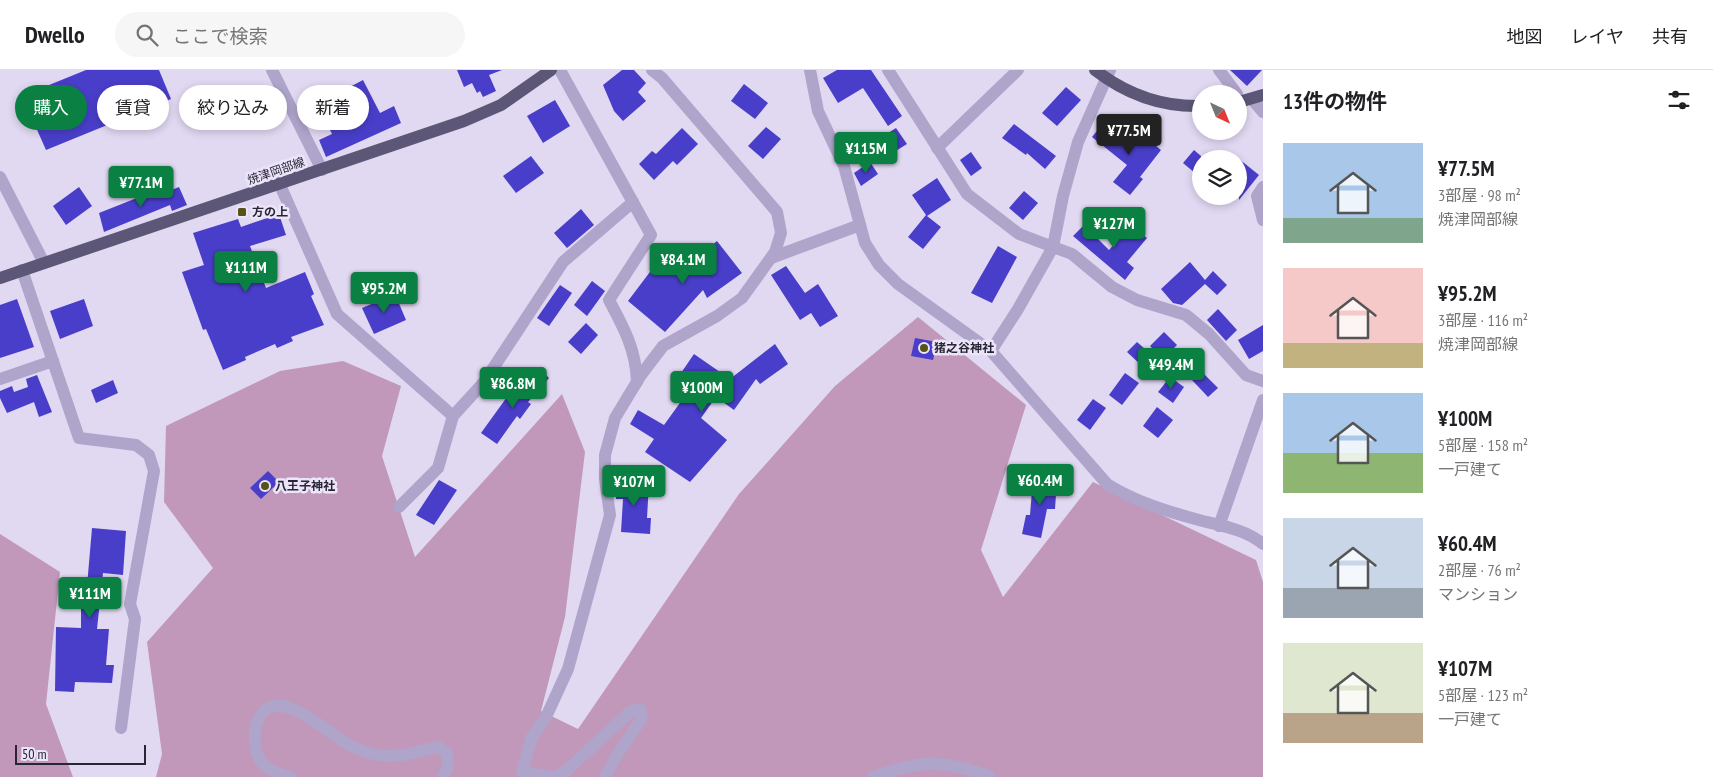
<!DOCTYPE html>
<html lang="ja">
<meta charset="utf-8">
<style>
:root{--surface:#fff;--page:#f6f6f6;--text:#202124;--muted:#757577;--line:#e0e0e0;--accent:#0b8043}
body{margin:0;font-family:"PT Sans Narrow","Noto Sans JP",sans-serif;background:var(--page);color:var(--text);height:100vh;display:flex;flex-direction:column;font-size:19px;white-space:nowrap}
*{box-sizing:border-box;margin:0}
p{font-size:16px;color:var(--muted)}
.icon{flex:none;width:28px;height:28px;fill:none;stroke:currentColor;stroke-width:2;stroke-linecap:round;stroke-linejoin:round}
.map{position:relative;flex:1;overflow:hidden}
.details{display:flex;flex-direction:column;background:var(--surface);width:450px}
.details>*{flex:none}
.guide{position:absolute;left:15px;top:15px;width:475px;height:45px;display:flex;gap:10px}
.needle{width:32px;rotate:137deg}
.buttons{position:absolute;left:1192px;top:15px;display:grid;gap:10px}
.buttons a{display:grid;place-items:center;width:55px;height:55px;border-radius:50%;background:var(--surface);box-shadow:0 2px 8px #0003;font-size:25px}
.scale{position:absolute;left:15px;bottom:12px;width:131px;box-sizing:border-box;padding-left:5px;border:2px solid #282635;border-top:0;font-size:14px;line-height:18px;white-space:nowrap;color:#282635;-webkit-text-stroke:4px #ece4f9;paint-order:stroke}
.price{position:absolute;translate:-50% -42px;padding:0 11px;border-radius:5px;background:var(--accent);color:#fff;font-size:16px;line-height:32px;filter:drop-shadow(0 1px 2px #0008)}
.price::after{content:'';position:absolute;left:50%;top:30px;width:15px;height:11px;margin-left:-8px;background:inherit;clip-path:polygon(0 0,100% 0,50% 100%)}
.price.selected{background:#222;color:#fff}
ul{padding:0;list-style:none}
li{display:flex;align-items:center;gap:15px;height:125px;padding:0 20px}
li span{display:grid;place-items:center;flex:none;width:140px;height:100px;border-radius:0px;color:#555}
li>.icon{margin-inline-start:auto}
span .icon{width:60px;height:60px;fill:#fffc;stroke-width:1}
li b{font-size:21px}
h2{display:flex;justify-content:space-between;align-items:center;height:60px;padding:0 20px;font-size:21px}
.tag{padding:0 18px;border-radius:22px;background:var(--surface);box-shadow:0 2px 8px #0003;font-size:18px;line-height:45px}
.tag.selected{background:var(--accent);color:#fff}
header{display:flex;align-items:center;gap:30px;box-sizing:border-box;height:70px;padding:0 25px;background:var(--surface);border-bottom:1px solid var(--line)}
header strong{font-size:24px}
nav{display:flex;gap:28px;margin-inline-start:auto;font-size:18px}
.search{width:350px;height:45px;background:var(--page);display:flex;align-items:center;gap:12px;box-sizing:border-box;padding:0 18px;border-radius:28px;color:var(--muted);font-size:19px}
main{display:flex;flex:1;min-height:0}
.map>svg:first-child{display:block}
.green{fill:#c198ba}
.building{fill:#493ec9}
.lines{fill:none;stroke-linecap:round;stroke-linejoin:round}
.minor{stroke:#afa4ca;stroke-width:12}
.major{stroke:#5c5677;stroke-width:12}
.poi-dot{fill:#57511a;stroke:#ece4f9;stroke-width:2}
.labels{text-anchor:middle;stroke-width:5;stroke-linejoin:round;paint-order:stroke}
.street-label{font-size:12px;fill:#282635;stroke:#ece4f9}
.poi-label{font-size:12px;font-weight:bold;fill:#282635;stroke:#ece4f9;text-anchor:start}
</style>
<header>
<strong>Dwello</strong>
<div class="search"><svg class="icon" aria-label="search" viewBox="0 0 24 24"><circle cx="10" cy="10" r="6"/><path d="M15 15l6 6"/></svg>ここで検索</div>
<nav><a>地図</a><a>レイヤ</a><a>共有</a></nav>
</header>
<main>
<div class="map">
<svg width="1263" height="707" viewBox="0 0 1263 707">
<rect width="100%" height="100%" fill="#e1d8f2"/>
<!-- green -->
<g class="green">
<polygon points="918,247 1026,335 981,480 1003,527 1093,412 1256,490 1263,512 1263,707 156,707 162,684 147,572 213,498 164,432 166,356 280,301 343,291 401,316 382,386 415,487 562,324 585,382 565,547 541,641 578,659 739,424 835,316"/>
<polygon points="0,464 60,502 46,634 73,707 0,707"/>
</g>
<!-- building -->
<g class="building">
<polygon points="86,0 159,0 171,29 46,80 22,26"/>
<polygon points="457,0 502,0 489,5 496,21 483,27 480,21 477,23 472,13 464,17"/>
<polygon points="622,0 634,0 646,13 638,22 646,31 623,51 614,41 603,15"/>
<polygon points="837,0 871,0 902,46 888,56 863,18 838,33 823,8"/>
<polygon points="1230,0 1262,0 1247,16"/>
<polygon points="363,10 380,43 394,36 401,53 326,87 319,70 332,64 321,42 348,29 344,20"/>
<polygon points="744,14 768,33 755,49 731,31"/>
<polygon points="1066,17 1081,30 1057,56 1042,43"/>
<polygon points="555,30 570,56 543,73 527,46"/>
<polygon points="1014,54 1056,86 1045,99 1027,83 1026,85 1002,68"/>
<polygon points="1101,56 1123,74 1135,59 1161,80 1140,107 1143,109 1130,125 1113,112 1127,95 1092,67"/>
<polygon points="766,57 781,69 763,89 748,76"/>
<polygon points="682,58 698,74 677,95 673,91 654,110 639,94 652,81 656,84"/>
<polygon points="896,58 907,74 881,90 871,74"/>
<polygon points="1194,80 1201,86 1201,108 1183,93"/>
<polygon points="971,82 982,98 971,106 960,90"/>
<polygon points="531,86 544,103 516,123 503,106"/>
<polygon points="1239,89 1259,105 1239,130"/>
<polygon points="870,92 878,104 861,116 854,103"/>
<polygon points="937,108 951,130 927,146 941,157 923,179 908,167 926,145 912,125"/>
<polygon points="79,117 92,136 66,155 53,136"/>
<polygon points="179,117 187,135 172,141 170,135 104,162 99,143 157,120 159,125"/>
<polygon points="1024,121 1038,133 1023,150 1009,138"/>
<polygon points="581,139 594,155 567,178 554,163"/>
<polygon points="279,144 286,165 250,176 266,218 305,202 314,224 311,226 324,255 291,267 293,271 277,278 275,274 245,287 246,290 223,300 206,259 203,260 182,202 204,195 193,163 238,149 241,157"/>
<polygon points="1084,155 1109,180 1131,155 1147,168 1127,192 1134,198 1125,210 1073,166"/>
<polygon points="717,171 742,203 707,228 703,220 665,262 628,231 662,186 680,201"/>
<polygon points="998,176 1017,187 992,233 971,223"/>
<polygon points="1190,192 1205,210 1213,201 1227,215 1217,225 1205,214 1182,235 1173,233 1161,219"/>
<polygon points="786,196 805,223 818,214 838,246 820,257 811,243 800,250 771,205"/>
<polygon points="592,211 605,221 587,246 574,235"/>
<polygon points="560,215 572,223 549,256 537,248"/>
<polygon points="395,224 406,250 374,264 362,238"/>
<polygon points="17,229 34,277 0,288 0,235"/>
<polygon points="84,229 93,256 60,269 50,241"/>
<polygon points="1218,239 1237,260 1226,271 1207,250"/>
<polygon points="586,253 598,265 581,284 568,272"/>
<polygon points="1263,255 1263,281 1249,289 1238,270"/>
<polygon points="1164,262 1177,275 1163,289 1150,276"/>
<polygon points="915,268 937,272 933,290 911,286"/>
<polygon points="1137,272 1152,285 1142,296 1127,282"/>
<polygon points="775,274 788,294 760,314 756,309 734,340 716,327 701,348 727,370 690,412 645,382 654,369 630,354 638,340 664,355 695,312 681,303 694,284 730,309"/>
<polygon points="541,300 549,308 528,332 531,334 520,349 517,346 497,374 481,363 507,327 512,331"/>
<polygon points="1201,301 1218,318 1208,327 1192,310"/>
<polygon points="1125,303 1139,313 1122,335 1109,325"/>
<polygon points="37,305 52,342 39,347 34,332 7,343 0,328 0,321 12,316 14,322 28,317 26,309"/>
<polygon points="1170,307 1184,317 1173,333 1158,322"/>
<polygon points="113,310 118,323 96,333 91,320"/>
<polygon points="1093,329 1106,338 1090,360 1077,350"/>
<polygon points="1157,337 1173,350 1158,368 1143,356"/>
<polygon points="268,401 279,412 261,429 250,418"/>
<polygon points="1033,408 1057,410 1055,439 1047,439 1041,468 1022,464 1026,445 1030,445"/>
<polygon points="439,410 457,420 434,455 416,445"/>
<polygon points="616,411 649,413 647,448 651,448 650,464 621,462 623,429 616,429"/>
<polygon points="92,458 126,461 123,505 103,503 97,559 109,559 106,595 114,595 112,613 75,612 74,622 55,621 56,557 81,558 81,516 87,516"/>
</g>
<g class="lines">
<!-- minor -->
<g class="minor">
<polyline points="272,0 322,100"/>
<path d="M560,0l91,165 -42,65c15,28 27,50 28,82"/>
<path d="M810,0l8,41 26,55 21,77 14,22 19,19 93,67 116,133c29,18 59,27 92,36 22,6 46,9 64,24"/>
<polyline points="888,0 967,124 1019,164 1072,184 1112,217 1137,230 1186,245 1209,264 1246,305 1263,311"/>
<polyline points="1219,0 1237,24"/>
<polyline points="1252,29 1263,42"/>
<polyline points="937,78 1018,0"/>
<polyline points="0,107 44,193"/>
<polyline points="280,115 337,244 453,346"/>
<polyline points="1263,117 1257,126 1263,150"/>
<polyline points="771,188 860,155"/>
<polyline points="22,200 79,368 136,375 149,385 154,401 130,534 135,549 121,658"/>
<polyline points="991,281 1018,239 1053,177 1063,126 1078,72 1110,0"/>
<polyline points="0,309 53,291"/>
<polyline points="399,437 438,398 453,346 484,312 563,192 633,132"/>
<polyline points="1219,456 1263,330"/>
<path d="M290,707c-9,-2 -20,-6 -27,-13 -13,-15 -12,-55 12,-58 22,-3 55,28 74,39 8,4 20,8 29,10 19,4 42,-4 60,-8l9,6 1,12 -5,12"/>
<polyline points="553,707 522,702 532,667 546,647 568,599 610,445 605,409 605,385 615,348 641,305 663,276 717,246 742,228 775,182 781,163 777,142 662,8 652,0"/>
<polyline points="556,707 566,701 631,641 640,639 642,648 616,687 605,707"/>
<path d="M873,707c50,-17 66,-18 116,-1"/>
</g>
<!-- major -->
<g class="major">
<path d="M1095,0c31,24 67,37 106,36"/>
<polyline points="1239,32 1263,25"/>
<polyline points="0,208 464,51 501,35 551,0"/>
</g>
</g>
<!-- markers -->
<g class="poi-dot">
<rect x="237" y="137" width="10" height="10" rx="2.5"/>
<circle cx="924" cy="278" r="5"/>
<circle cx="265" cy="416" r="5"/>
</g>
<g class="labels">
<!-- street labels -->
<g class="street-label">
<text transform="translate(276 101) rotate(-19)" y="4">焼津岡部線</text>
</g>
<!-- poi labels -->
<g class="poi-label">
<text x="252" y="146">方の上</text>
<text x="934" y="282">猪之谷神社</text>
<text x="275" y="420">八王子神社</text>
</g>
</g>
</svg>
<div class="buttons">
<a><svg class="needle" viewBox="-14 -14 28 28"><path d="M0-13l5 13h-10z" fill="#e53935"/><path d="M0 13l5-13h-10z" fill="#757577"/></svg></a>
<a><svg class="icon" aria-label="layers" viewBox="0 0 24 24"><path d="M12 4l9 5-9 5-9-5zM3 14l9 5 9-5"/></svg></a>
</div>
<div class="scale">50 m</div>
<b class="price selected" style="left:1129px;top:86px">¥77.5M</b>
<b class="price" style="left:866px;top:104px">¥115M</b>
<b class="price" style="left:141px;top:138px">¥77.1M</b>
<b class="price" style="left:1114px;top:179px">¥127M</b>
<b class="price" style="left:683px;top:215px">¥84.1M</b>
<b class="price" style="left:246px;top:223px">¥111M</b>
<b class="price" style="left:384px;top:244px">¥95.2M</b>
<b class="price" style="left:1171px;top:320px">¥49.4M</b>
<b class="price" style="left:513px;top:339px">¥86.8M</b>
<b class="price" style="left:702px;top:343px">¥100M</b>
<b class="price" style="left:1040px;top:436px">¥60.4M</b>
<b class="price" style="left:634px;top:437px">¥107M</b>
<b class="price" style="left:90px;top:549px">¥111M</b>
<div class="guide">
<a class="tag selected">購入</a>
<a class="tag">賃貸</a>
<a class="tag">絞り込み</a>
<a class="tag">新着</a>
</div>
</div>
<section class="details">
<h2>13件の物件<svg class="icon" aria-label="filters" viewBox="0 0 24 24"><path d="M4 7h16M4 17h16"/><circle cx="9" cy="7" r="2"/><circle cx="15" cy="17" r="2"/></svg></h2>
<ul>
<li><span style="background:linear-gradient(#a9c7e8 75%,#7fa58c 0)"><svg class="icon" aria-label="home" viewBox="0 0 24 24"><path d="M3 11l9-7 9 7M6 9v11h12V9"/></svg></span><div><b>¥77.5M</b><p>3部屋 · 98 m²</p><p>焼津岡部線</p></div></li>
<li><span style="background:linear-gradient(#f6c9c9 75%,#c2b280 0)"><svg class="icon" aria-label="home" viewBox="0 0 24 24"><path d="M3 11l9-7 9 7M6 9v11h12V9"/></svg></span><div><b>¥95.2M</b><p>3部屋 · 116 m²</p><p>焼津岡部線</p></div></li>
<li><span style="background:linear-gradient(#a9c7e8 60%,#8fb573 0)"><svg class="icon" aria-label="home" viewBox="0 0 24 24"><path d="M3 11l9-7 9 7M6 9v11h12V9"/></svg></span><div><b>¥100M</b><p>5部屋 · 158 m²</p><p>一戸建て</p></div></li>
<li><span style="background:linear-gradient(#c9d6e8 70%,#9aa5b1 0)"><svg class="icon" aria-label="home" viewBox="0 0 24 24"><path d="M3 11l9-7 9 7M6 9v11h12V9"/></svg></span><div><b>¥60.4M</b><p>2部屋 · 76 m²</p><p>マンション</p></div></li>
<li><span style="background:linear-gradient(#dfe7d0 70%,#b9a48a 0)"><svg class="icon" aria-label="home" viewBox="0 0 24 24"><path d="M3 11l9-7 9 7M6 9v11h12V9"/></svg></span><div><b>¥107M</b><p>5部屋 · 123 m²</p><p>一戸建て</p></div></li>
</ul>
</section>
</main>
